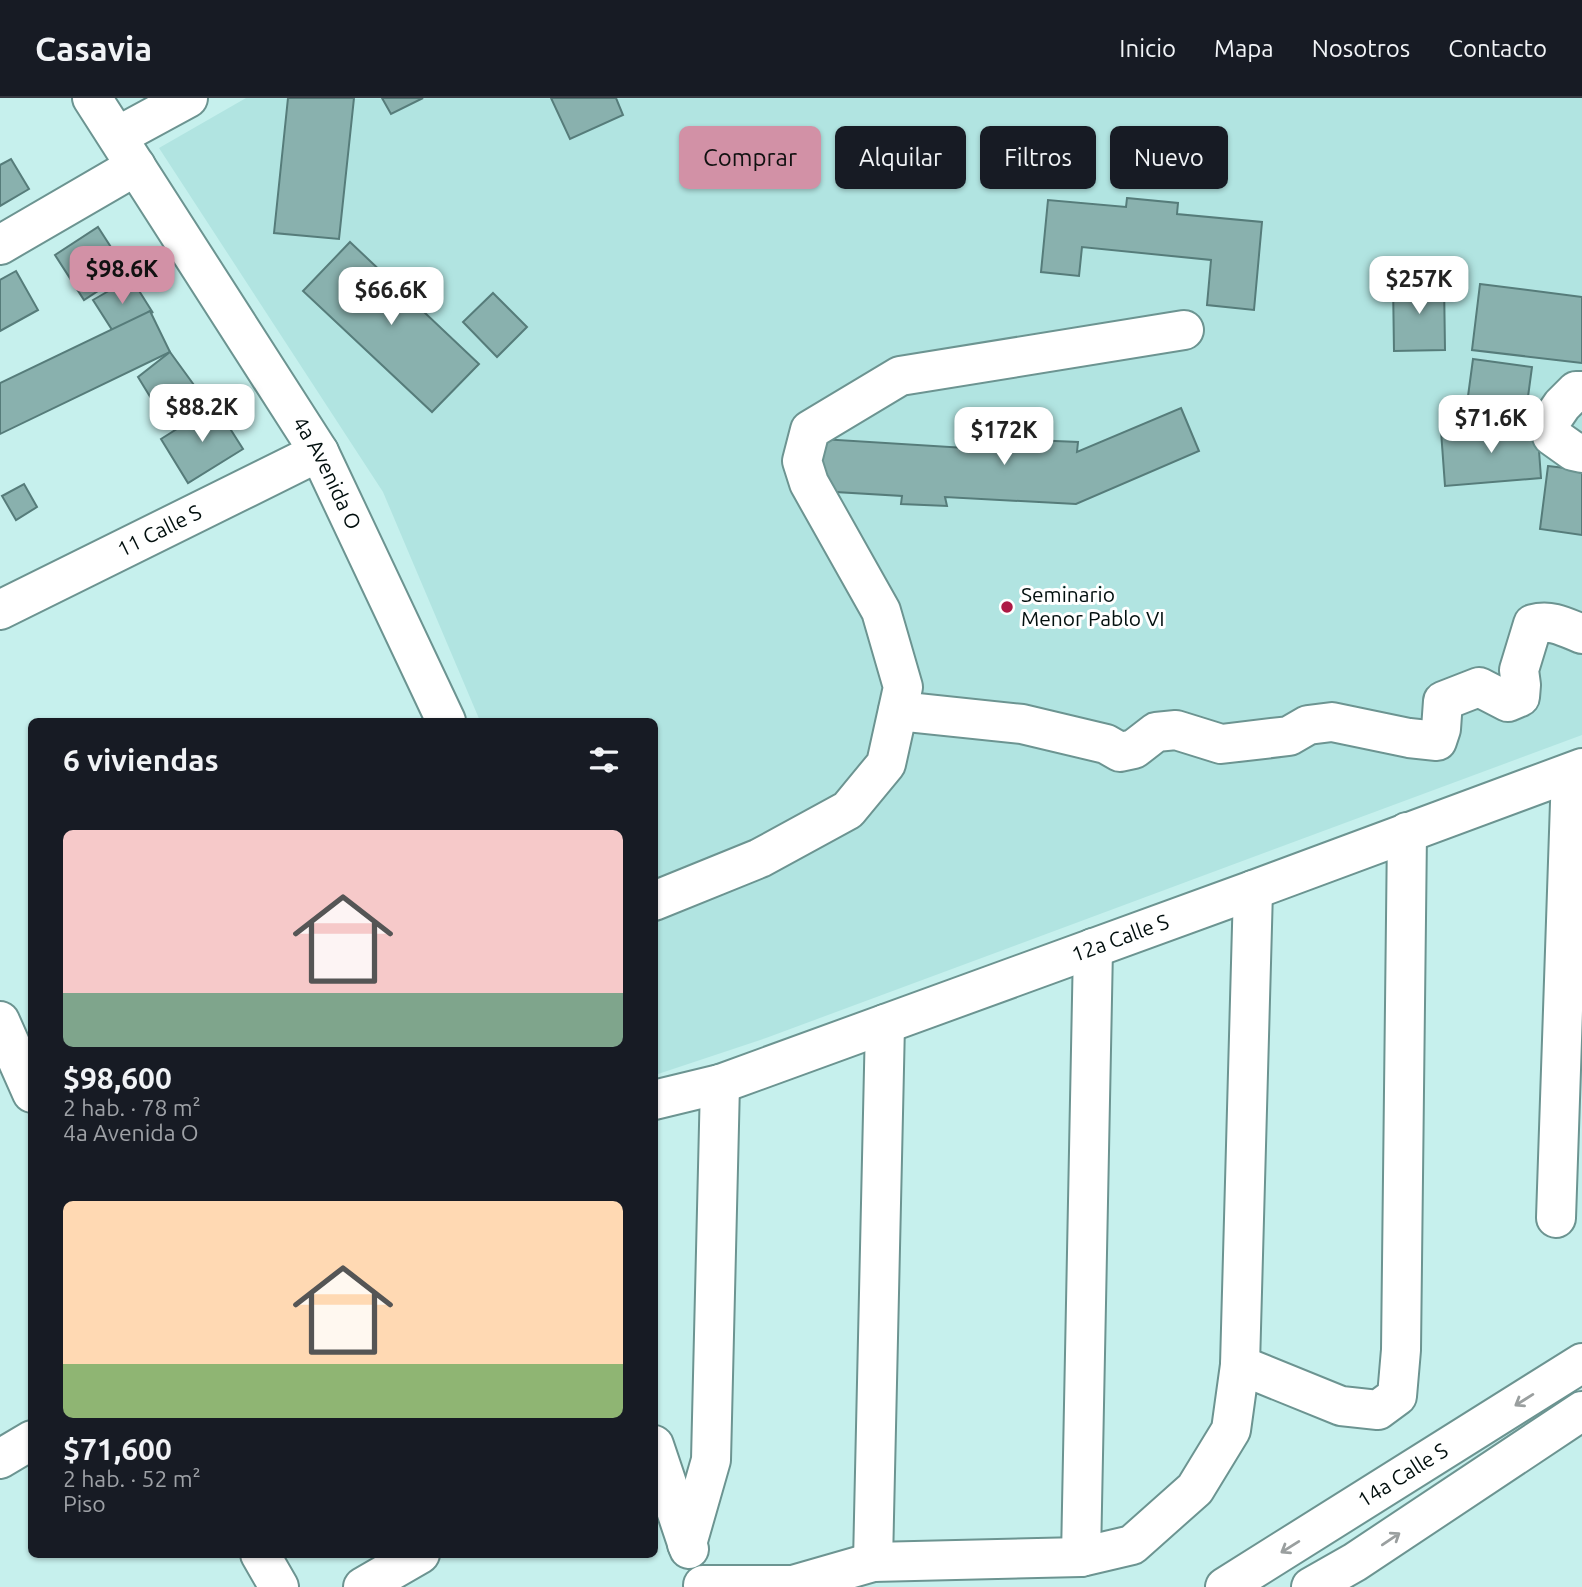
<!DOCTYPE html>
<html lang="es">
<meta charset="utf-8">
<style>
:root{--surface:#171b24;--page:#20242c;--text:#f1f3f6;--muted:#9ea1a6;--line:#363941;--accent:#d291a6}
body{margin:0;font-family:Ubuntu,sans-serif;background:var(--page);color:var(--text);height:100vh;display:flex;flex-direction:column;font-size:26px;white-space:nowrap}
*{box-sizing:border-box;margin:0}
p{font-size:23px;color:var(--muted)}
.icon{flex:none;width:38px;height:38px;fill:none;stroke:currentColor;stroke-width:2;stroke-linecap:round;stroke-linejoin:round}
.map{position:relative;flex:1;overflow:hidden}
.sheet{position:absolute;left:28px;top:620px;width:630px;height:840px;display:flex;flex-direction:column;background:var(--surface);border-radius:10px;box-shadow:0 2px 5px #0004}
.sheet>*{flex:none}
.guide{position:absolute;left:679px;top:28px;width:665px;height:63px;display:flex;gap:14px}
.price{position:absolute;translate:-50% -60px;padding:0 16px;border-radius:14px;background:#fff;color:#222;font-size:23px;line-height:46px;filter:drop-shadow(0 2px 4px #0008)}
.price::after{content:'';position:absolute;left:50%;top:42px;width:21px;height:16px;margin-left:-10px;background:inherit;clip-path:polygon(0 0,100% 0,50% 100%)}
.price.active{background:var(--accent);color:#111}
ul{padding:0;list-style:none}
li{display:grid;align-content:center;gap:14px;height:371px;padding:0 35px}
li span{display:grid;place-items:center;height:217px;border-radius:10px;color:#555}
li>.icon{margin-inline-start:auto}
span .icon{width:126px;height:126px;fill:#fffc;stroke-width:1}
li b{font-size:30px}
h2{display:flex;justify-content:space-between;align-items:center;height:84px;padding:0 35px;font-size:30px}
.tag{padding:0 24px;border-radius:10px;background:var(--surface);box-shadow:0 2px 5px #0004;font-size:24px;line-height:63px}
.tag.active{background:var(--accent);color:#111}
header{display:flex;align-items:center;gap:42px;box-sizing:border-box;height:98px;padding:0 35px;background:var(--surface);border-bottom:2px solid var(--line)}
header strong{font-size:33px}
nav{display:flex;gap:38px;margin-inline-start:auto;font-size:24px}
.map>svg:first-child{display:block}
.built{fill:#b1e4e1}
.building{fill:#89b1ae;stroke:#567c7a;stroke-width:2}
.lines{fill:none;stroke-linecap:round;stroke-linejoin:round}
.minor-casing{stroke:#6c9491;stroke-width:42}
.minor{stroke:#fff;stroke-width:38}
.oneway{stroke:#9a9f9f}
.poi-dot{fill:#ad1a45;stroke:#fff;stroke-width:2.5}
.labels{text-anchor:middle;stroke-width:6;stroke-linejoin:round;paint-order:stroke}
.street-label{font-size:21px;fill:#020f0e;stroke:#fff}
.poi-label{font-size:21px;fill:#020f0e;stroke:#fff;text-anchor:start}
</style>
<header>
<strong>Casavia</strong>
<nav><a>Inicio</a><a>Mapa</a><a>Nosotros</a><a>Contacto</a></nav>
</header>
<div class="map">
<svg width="1582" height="1489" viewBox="0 0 1582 1489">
<rect width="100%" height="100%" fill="#c6f0ed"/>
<!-- built -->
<polygon class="built" points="246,0 1582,0 1582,637 766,940 655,977 654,623 480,623 383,394 159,50"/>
<!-- building -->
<g class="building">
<polygon points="288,0 354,0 339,141 274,135"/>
<polygon points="382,0 423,0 391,16"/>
<polygon points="551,0 616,0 623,17 570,41"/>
<polygon points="11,61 29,91 0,108 0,67"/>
<polygon points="1127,100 1178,105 1177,116 1262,124 1254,212 1207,207 1211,162 1082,149 1079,178 1041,174 1048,102 1126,109"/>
<polygon points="98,129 127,174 84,202 55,157"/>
<polygon points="350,144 479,266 432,314 303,193"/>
<polygon points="16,173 38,212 0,233 0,182"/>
<polygon points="131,180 153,215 150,213 116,238 93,202"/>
<polygon points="1444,183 1445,252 1394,253 1393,184"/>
<polygon points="1480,186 1582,199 1582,265 1472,252"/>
<polygon points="493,195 527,229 497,259 463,224"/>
<polygon points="150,213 170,254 0,336 0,285"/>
<polygon points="170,254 207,305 168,328 138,279"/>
<polygon points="1473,261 1532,269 1525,321 1466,313"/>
<polygon points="215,307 243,351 188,385 161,341"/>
<polygon points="1181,310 1199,353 1076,406 945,399 947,408 901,406 902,398 819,393 822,341 1031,354 1032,342 1078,344 1077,354"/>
<polygon points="1537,325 1541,380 1445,388 1441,333"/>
<polygon points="1548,368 1582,372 1582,437 1540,431"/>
<polygon points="24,386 37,409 16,422 2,398"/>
</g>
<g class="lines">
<!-- minor casing -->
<g class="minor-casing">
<g id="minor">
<path id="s1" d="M92,0l227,354 127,269"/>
<polyline points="118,38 188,0"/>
<polyline points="0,147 136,68"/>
<polyline points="1582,293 1576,293 1562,307 1551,323 1552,338 1573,353 1582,355"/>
<path id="s2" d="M0,512l319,-158"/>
<path d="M898,613l124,13 84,20 14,8 14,-3 22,-17 20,-2 45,14 68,-8 19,-11 24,-3 77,16 28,3 4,-12 2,-28 36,-14 29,15 12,-5 1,-12 -2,-15 14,-46c18,-5 32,3 49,10"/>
<polyline points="654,803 760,760 848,712 886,666 903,589 881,513 809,385 802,363 810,332 900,278 1184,232"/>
<polyline points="0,923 32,995"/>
<path id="s3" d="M654,1002l66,-16 533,-194 329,-122"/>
<polyline points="1556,1120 1571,675"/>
<polyline points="1240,1267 1253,792"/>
<polyline points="654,1347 689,1451"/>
<polyline points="0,1361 32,1342"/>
<polyline points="687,1446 711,1362 720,986"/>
<polyline points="260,1456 279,1489"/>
<polyline points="1081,1459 1093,850"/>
<polyline points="873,1464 885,926"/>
<polyline points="703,1487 793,1487 873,1464 1081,1459 1132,1447 1195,1391 1231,1332 1240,1267 1341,1308 1378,1312 1397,1298 1401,1252 1407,734"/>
<polyline points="363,1489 420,1456"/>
<path id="s4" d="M1225,1489l357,-224"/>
<polyline points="1311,1489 1355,1464 1582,1313"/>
</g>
</g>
<!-- minor -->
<use href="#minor" class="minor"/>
</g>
<!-- one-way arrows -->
<defs><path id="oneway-shaft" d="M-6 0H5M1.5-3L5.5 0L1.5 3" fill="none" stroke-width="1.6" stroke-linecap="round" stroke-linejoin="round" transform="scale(1.75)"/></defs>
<g class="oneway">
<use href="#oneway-shaft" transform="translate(1524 1302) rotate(148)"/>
<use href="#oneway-shaft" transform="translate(1391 1441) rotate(-34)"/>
<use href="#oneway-shaft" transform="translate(1290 1449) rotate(148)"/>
</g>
<!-- markers -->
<circle class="poi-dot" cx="1007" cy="509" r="7"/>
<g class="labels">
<!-- street labels -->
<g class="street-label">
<text dy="7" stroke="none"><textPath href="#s1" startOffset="443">4a Avenida O</textPath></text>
<text dy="7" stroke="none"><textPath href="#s2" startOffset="178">11 Calle S</textPath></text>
<text dy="7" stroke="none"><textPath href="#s3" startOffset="494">12a Calle S</textPath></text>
<text dy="7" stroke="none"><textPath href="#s4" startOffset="210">14a Calle S</textPath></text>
</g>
<!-- poi labels -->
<g class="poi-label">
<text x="1021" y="504">Seminario<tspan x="1021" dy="24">Menor Pablo VI</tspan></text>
</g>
</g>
</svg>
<b class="price active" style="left:122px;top:208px">$98.6K</b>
<b class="price" style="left:1419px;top:218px">$257K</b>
<b class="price" style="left:391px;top:229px">$66.6K</b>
<b class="price" style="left:202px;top:346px">$88.2K</b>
<b class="price" style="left:1491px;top:357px">$71.6K</b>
<b class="price" style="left:1004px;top:369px">$172K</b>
<div class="guide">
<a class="tag active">Comprar</a>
<a class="tag">Alquilar</a>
<a class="tag">Filtros</a>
<a class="tag">Nuevo</a>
</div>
<section class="sheet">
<h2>6 viviendas<svg class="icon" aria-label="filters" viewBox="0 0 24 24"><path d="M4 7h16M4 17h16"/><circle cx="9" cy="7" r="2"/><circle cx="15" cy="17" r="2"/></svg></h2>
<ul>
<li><span style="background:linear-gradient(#f6c9c9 75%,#7fa58c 0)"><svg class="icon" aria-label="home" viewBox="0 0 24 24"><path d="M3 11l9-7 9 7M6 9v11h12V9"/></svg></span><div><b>$98,600</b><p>2 hab. · 78 m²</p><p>4a Avenida O</p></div></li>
<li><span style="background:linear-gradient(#ffd9b3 75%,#8fb573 0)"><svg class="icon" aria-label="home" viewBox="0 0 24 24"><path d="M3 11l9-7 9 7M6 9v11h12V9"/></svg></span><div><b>$71,600</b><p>2 hab. · 52 m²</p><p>Piso</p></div></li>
</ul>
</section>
</div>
